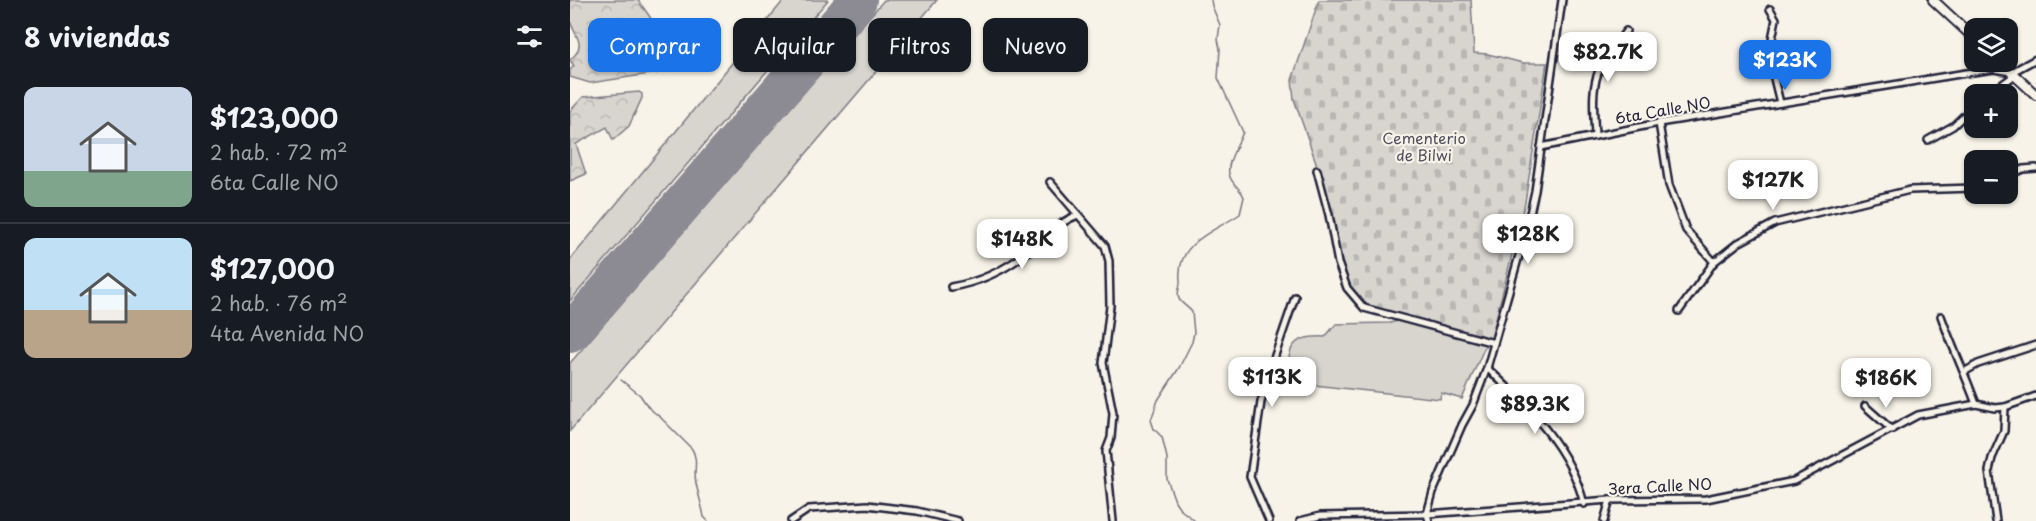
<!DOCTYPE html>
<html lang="es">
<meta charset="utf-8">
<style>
:root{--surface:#171b24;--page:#20242c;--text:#f1f3f6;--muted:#9ea1a6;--line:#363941;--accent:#1a73e8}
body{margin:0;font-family:"Playpen Sans",sans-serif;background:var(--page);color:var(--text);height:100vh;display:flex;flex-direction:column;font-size:22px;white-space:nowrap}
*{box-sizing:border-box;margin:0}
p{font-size:20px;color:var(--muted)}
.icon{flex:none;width:33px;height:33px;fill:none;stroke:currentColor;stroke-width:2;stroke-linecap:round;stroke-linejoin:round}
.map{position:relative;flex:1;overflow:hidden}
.details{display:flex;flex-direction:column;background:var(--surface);width:570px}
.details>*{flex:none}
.top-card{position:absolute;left:18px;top:18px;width:570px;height:54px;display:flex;gap:12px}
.tools{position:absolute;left:1394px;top:18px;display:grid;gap:12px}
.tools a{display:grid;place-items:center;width:54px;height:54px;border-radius:12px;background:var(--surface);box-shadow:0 2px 4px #0004;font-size:30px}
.price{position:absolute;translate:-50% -51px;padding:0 14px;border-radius:12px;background:#fff;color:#222;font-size:20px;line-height:39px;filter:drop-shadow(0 2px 3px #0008)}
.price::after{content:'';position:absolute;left:50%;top:36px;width:18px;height:14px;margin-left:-9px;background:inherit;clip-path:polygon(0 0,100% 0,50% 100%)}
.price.active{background:var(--accent);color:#fff}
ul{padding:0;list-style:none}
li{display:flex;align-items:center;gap:18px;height:150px;padding:0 24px}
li+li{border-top:2px solid var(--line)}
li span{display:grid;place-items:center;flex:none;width:168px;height:120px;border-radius:12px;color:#555}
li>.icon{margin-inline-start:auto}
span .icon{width:72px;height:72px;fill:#fffc;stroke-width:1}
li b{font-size:26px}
h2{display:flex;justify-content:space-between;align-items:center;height:72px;padding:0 24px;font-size:26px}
.pill{padding:0 21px;border-radius:12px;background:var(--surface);box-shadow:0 2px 4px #0004;font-size:21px;line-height:54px}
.pill.active{background:var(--accent);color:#fff}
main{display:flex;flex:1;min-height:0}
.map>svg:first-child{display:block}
.grass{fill:#d8d5cf;stroke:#7d7c85;stroke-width:1.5}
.forest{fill:url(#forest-crowns);stroke:#7d7c85;stroke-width:1.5}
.cemetery{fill:url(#cemetery-stones);stroke:#7d7c85;stroke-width:1.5}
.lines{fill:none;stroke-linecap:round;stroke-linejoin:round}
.stream{stroke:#76747f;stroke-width:1.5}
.runway{stroke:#8c8a92;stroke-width:38}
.street-casing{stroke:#22223b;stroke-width:10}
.secondary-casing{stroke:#22223b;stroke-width:12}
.street{stroke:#f7f3e8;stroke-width:5}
.secondary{stroke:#f7f3e8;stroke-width:8}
.labels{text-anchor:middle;stroke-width:4.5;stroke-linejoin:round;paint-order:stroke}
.street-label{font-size:15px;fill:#22223b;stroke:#f7f3e8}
.park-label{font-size:15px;fill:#504f60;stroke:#f7f3e8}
</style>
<main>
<section class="details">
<h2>8 viviendas<svg class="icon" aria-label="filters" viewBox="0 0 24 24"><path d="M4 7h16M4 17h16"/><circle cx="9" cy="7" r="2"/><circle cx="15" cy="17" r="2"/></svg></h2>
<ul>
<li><span style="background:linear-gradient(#c9d6e8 70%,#7fa58c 0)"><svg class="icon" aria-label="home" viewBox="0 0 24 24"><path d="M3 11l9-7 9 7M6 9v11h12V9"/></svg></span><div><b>$123,000</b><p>2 hab. · 72 m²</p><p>6ta Calle NO</p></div></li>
<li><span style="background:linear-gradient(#bfe0f5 60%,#b9a48a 0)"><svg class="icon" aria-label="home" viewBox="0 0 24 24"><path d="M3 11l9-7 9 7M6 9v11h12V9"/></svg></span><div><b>$127,000</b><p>2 hab. · 76 m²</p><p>4ta Avenida NO</p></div></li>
</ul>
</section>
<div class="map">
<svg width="1466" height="521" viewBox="0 0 1466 521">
<defs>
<pattern id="forest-crowns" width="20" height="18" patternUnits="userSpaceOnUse" patternTransform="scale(1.5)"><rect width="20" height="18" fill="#d8d5cf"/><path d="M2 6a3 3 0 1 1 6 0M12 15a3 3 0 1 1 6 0" fill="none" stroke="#b9b7b3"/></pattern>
<pattern id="cemetery-stones" width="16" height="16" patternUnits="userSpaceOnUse" patternTransform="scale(1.5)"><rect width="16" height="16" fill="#d8d5cf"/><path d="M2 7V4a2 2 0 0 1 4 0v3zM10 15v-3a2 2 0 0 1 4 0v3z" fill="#b9b7b3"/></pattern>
</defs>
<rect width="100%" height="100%" fill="#f7f3e8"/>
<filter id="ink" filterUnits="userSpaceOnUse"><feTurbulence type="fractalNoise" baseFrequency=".0167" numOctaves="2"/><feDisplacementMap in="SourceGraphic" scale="12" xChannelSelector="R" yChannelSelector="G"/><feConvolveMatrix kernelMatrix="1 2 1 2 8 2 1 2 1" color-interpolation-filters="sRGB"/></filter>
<g filter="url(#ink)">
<!-- grass -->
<g class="grass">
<polygon points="214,0 258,0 0,301 0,260"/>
<polygon points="314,0 367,0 0,431 0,363"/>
<path d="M831,320l85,24 -24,55 -21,-6 -1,6 -153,-17c2,-31 0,-47 38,-45l11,-13 54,-1z"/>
</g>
<!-- forest -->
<g class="forest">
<path d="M0,0h68l41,58 -2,8 -8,5 -79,12 -20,-6v-7l4,-4 -4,-6c19,-16 3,-25 0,-40 0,-6 0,-14 0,-20z"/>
<polygon points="69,92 72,94 72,98 59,126 43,140 37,127 6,144 16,174 0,181 0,111 13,97"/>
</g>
<!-- cemetery -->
<polygon class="cemetery" points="749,0 901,0 904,53 918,54 953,63 977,63 955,202 921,339 795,305 781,287 771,263 749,171 724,99 722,80"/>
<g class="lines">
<!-- stream -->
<g class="stream">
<path d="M51,380l19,15 9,13 11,9 32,32c7,12 1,21 4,34 2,11 6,22 8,34l4,4"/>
<path d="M625,521l-14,-11 -6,-9 -8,-22v-21l-5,-21 -8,-8 -3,-9 7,-20 21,-32 13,-26 2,-9 -2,-21c-4,-5 -10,-8 -13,-13 -3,-8 2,-12 1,-19 -4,-38 34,-48 60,-66l4,-17c-3,-8 -11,-12 -14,-20 -6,-12 9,-33 13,-45l-25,-54 2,-29 -2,-10 2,-14 -8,-19 -1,-6"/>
</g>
<!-- runway -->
<polyline class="runway" points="0,333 288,0"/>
<!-- street casing -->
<g class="street-casing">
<g id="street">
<polyline points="1200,9 1206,19 1202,39 1201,66 1210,103"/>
<polyline points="1419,94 1445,75"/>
<polyline points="1089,123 1099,185 1116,230 1144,262 1168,243 1205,223 1340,190 1404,188"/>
<path d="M1025,136c-1,-23 -5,-49 6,-70 7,-12 17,-24 25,-35"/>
<polyline points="1358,140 1383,126 1404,106"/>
<polyline points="971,147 1089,123 1396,73 1424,69 1442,72 1466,59"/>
<polyline points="747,170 759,215 768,263 777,288 794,308 924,343"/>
<polyline points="1437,176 1453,169 1466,168"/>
<polyline points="480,182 535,246 539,261 540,306 533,363 543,413 541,438 536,451 543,521"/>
<path d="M381,287c30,-5 55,-17 79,-37 16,-13 28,-28 48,-35"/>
<polyline points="1109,311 1144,262"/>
<path d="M1371,316c11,30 24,58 35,88"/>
<path d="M917,368c40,37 84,81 97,136"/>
<polyline points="1394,372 1408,364 1466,345"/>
<polyline points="1295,406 1322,430"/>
<polyline points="221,521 239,509 297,505 347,511 388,521"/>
<polyline points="699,521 680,477 691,402 701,367 725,297"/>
<polyline points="730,521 750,516 857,514 1040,500 1136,499 1224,481 1348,415 1406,404 1425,408 1435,407 1466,396"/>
<polyline points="859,521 857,514 863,492 892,425 903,405 917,368 956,231 965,191 992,0"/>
<polyline points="1034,521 1040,500"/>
<polyline points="1426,521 1419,471 1422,458 1434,431 1435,407"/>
</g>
</g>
<!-- secondary casing -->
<g class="secondary-casing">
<g id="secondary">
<polyline points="1363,0 1404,38"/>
<polyline points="1430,62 1466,95"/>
</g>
</g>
<!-- street -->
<use href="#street" class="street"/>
<!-- secondary -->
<use href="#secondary" class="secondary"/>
</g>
</g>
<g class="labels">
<!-- street labels -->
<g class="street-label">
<text transform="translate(1093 111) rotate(-10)" y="5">6ta Calle NO</text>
<text transform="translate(1090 487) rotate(-3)" y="5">3era Calle NO</text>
</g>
<!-- park labels -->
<g class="park-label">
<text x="854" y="144">Cementerio<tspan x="854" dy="17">de Bilwi</tspan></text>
</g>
</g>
</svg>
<div class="tools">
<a><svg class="icon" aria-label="layers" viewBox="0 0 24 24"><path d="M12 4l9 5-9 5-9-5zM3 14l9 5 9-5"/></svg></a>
<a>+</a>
<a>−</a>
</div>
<b class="price" style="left:1038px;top:83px">$82.7K</b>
<b class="price active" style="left:1215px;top:91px">$123K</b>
<b class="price" style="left:1203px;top:211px">$127K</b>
<b class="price" style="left:958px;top:265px">$128K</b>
<b class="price" style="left:452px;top:270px">$148K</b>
<b class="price" style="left:702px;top:408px">$113K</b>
<b class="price" style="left:1316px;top:409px">$186K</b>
<b class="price" style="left:965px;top:435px">$89.3K</b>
<div class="top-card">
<a class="pill active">Comprar</a>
<a class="pill">Alquilar</a>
<a class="pill">Filtros</a>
<a class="pill">Nuevo</a>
</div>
</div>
</main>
